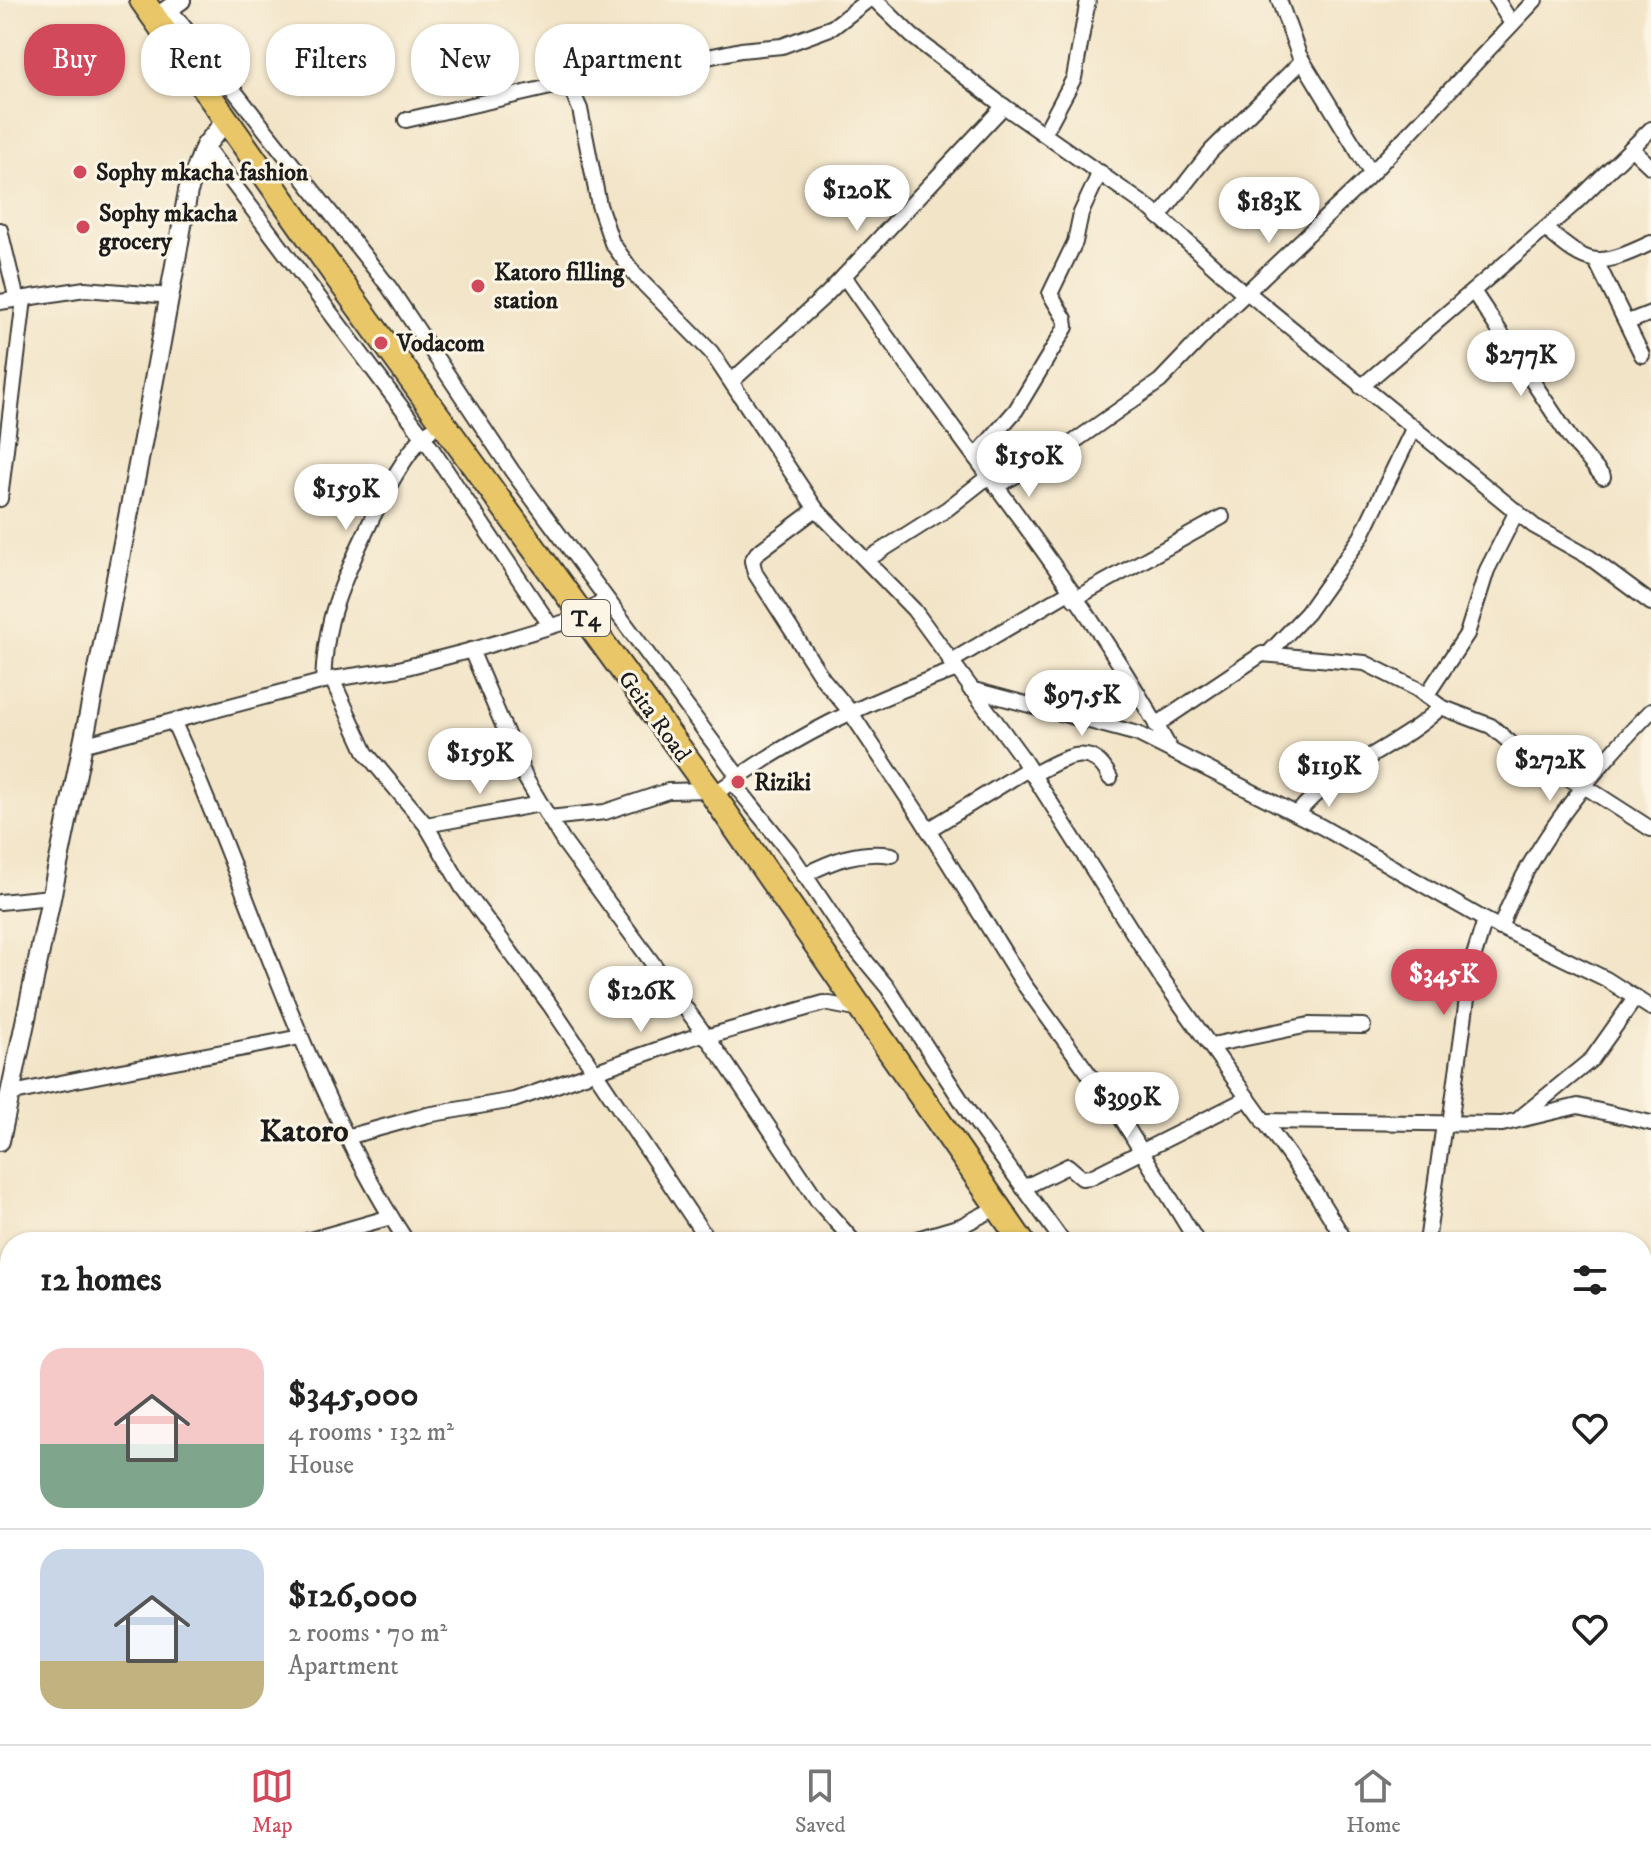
<!DOCTYPE html>
<meta charset="utf-8">
<style>
:root{--surface:#fff;--page:#f2f2f2;--text:#222;--muted:#767676;--line:#e0e0e0;--accent:#d1495b}
body{margin:0;font-family:"IM FELL DW Pica",serif;background:var(--page);color:var(--text);height:100vh;display:flex;flex-direction:column;font-size:30px;white-space:nowrap}
*{box-sizing:border-box;margin:0}
p{font-size:26px;color:var(--muted)}
.icon{flex:none;width:44px;height:44px;fill:none;stroke:currentColor;stroke-width:2;stroke-linecap:round;stroke-linejoin:round}
.map{position:relative;flex:1;overflow:hidden}
.drawer{position:absolute;left:0px;top:1232px;width:1652px;height:512px;display:flex;flex-direction:column;background:var(--surface);border-radius:32px 32px 0 0;box-shadow:0 2px 6px #0004}
.drawer>*{flex:none}
.guide{position:absolute;left:24px;top:24px;width:800px;height:72px;display:flex;gap:16px}
.price{position:absolute;translate:-50% -68px;padding:0 18px;border-radius:28px;background:#fff;color:#222;font-size:26px;line-height:52px;filter:drop-shadow(0 2px 4px #0008)}
.price::after{content:'';position:absolute;left:50%;top:48px;width:24px;height:18px;margin-left:-12px;background:inherit;clip-path:polygon(0 0,100% 0,50% 100%)}
.price.on{background:var(--accent);color:#fff}
ul{padding:0;list-style:none}
li{display:flex;align-items:center;gap:24px;height:200px;padding:0 40px}
li+li{border-top:2px solid var(--line)}
li span{display:grid;place-items:center;flex:none;width:224px;height:160px;border-radius:24px;color:#555}
li>.icon{margin-inline-start:auto}
span .icon{width:96px;height:96px;fill:#fffc;stroke-width:1}
li b{font-size:34px}
h2{display:flex;justify-content:space-between;align-items:center;height:96px;padding:0 40px;font-size:34px}
.pill{padding:0 28px;border-radius:32px;background:var(--surface);box-shadow:0 2px 6px #0004;font-size:28px;line-height:72px}
.pill.on{background:var(--accent);color:#fff}
.menu{display:flex;justify-content:space-around;align-items:center;height:112px;border-top:2px solid var(--line);background:var(--surface);font-size:22px;color:var(--muted)}
.menu a{display:grid;justify-items:center;gap:4px}
.menu .on{color:var(--accent)}
.map>svg:first-child{display:block}
.lines{fill:none;stroke-linecap:round;stroke-linejoin:round}
.minor-casing{stroke:#3c3a36;stroke-width:18}
.tertiary-casing{stroke:#3c3a36;stroke-width:22}
.trunk-casing{stroke:#3c3a36;stroke-width:28}
.minor{stroke:#fff;stroke-width:14}
.tertiary{stroke:#fff;stroke-width:18}
.trunk{stroke:#e9c769;stroke-width:24}
.poi-dot{fill:#d1495b;stroke:#fcf5e5;stroke-width:3}
.labels{text-anchor:middle;stroke-width:6;stroke-linejoin:round;paint-order:stroke}
.shield{fill:#fcf5e5;stroke:#5f5d58;stroke-width:2}
.shield-label{font-size:22px;font-weight:bold;fill:#1c1c1c}
.poi-label{font-size:24px;font-weight:bold;fill:#1c1c1c;stroke:#fcf5e5;text-anchor:start}
.street-label{font-size:24px;fill:#1c1c1c;stroke:#fcf5e5}
.district-label{font-size:32px;font-weight:bold;fill:#1c1c1c;stroke:#fcf5e5}
</style>
<div class="map">
<svg width="1651" height="1744" viewBox="0 0 1651 1744">
<rect width="100%" height="100%" fill="#fcf5e5"/>
<filter id="ink" filterUnits="userSpaceOnUse"><feTurbulence type="fractalNoise" baseFrequency=".0125" numOctaves="2"/><feDisplacementMap in="SourceGraphic" scale="16" xChannelSelector="R" yChannelSelector="G"/><feConvolveMatrix kernelMatrix="1 2 1 2 8 2 1 2 1" color-interpolation-filters="sRGB"/></filter>
<filter id="wash" filterUnits="userSpaceOnUse"><feTurbulence type="fractalNoise" baseFrequency=".006" numOctaves="4" result="noise"/><feDisplacementMap in="SourceGraphic" scale="32" xChannelSelector="R" yChannelSelector="G"/><feGaussianBlur stdDeviation="1.8" result="paint"/><feColorMatrix in="noise" values="0 0 0 0 0 0 0 0 0 0 0 0 0 0 0 0 0 1.4 0 .05"/><feComposite in="paint" operator="in"/></filter>
<g filter="url(#wash)">
<rect width="100%" height="100%" fill="#f2e4c7"/>
</g>
<g filter="url(#ink)">
<g class="lines">
<!-- minor casing -->
<g class="minor-casing">
<g id="minor">
<polyline points="875,0 912,36 998,102 1152,210 1245,294"/>
<polyline points="1279,0 1299,55 1371,173"/>
<polyline points="1497,0 1512,24"/>
<polyline points="169,8 389,287 512,471 738,776"/>
<polyline points="566,87 741,50 782,46 833,27 868,0"/>
<polyline points="406,120 555,86 566,87 573,93 580,109 599,205 612,243 635,275 711,352 816,509 914,610 1021,756 1163,980 1315,1192 1346,1242"/>
<polyline points="1044,134 1074,78 1088,0"/>
<polyline points="205,146 423,436 550,625"/>
<polyline points="1631,148 1651,167"/>
<polyline points="1159,217 1211,151 1302,61"/>
<path d="M1546,229c43,38 52,39 105,14"/>
<polyline points="0,230 17,300"/>
<polyline points="1596,261 1642,355"/>
<path d="M844,276c107,156 235,307 326,473"/>
<polyline points="1473,291 1570,438 1603,477"/>
<polyline points="1247,292 1534,526 1589,557 1651,603"/>
<polyline points="0,302 85,289 171,296"/>
<polyline points="1628,322 1651,313"/>
<polyline points="732,381 827,294 1004,106"/>
<polyline points="1361,387 1573,205 1651,129"/>
<polyline points="975,457 1016,410 1066,327 1065,319 1050,294 1075,242 1081,213 1100,172"/>
<polyline points="996,486 1058,453 1160,381 1227,311 1366,179 1535,0"/>
<polyline points="0,499 24,299"/>
<polyline points="816,509 757,553 752,561 755,573 823,679 849,710 921,818 1023,983 1123,1121 1197,1242"/>
<polyline points="868,559 947,509 989,476"/>
<polyline points="1074,599 1222,517"/>
<polyline points="471,650 526,779 563,841 725,1062 818,1201 854,1242"/>
<polyline points="1268,654 1307,613 1361,537 1413,429"/>
<polyline points="950,662 1069,592"/>
<polyline points="332,679 366,753 426,825 462,887 550,1005 709,1242"/>
<path d="M323,681c1,-20 3,-41 8,-61 10,-41 66,-166 99,-189"/>
<polyline points="970,689 1138,734 1322,827 1485,920 1606,979 1651,1008"/>
<polyline points="1426,696 1467,634 1487,570 1517,511"/>
<path d="M174,723c79,173 128,359 233,519"/>
<polyline points="1156,725 1262,654 1365,663 1417,689 1441,707 1491,726 1527,757 1592,791 1651,829"/>
<polyline points="82,745 332,679 399,669 476,649 585,616 604,599"/>
<path d="M1032,775c31,-16 60,-36 78,3"/>
<polyline points="732,781 790,853 849,941 888,988 970,1114 1063,1242"/>
<path d="M713,795c77,-57 152,-93 242,-125"/>
<path d="M1297,814c38,-48 100,-65 144,-107"/>
<polyline points="549,818 605,812 668,791 709,790"/>
<polyline points="426,825 540,804"/>
<polyline points="928,830 1028,769"/>
<path d="M804,875c30,-15 55,-25 88,-20"/>
<polyline points="0,902 51,897"/>
<path d="M1500,928c30,-82 91,-156 151,-217"/>
<polyline points="706,1037 824,1003 861,1010"/>
<polyline points="1212,1045 1309,1025 1363,1026"/>
<path d="M10,1094c96,-22 193,-37 290,-57"/>
<polyline points="1521,1117 1592,1059 1636,997"/>
<polyline points="1263,1121 1502,1124 1578,1106 1651,1123"/>
<polyline points="1450,1124 1472,962 1485,920"/>
<polyline points="347,1137 427,1115 514,1100 702,1034"/>
<polyline points="1023,1188 1068,1166 1082,1178 1091,1177 1248,1098"/>
<polyline points="303,1242 391,1217"/>
<polyline points="907,1242 961,1226 998,1207"/>
<polyline points="1427,1242 1444,1124"/>
<polyline points="1642,1394 1651,1395"/>
<polyline points="0,1431 10,1430"/>
<polyline points="1642,1579 1651,1598"/>
<polyline points="0,1657 10,1616"/>
<polyline points="234,1734 236,1744"/>
<polyline points="428,1734 435,1744"/>
<polyline points="728,1734 734,1744"/>
<polyline points="1037,1734 1044,1744"/>
<polyline points="1573,1734 1582,1744"/>
<polyline points="98,1744 101,1734"/>
<polyline points="599,1744 600,1734"/>
<polyline points="1415,1744 1423,1734"/>
</g>
</g>
<!-- tertiary casing -->
<g class="tertiary-casing">
<g id="tertiary">
<polyline points="154,19 181,0"/>
<path d="M0,1141c67,-316 133,-632 188,-950l17,-45 22,-27"/>
</g>
</g>
<!-- trunk casing -->
<g class="trunk-casing">
<g id="trunk">
<polyline points="142,0 337,277 713,795 1022,1242"/>
<polyline points="1370,1734 1378,1744"/>
</g>
</g>
<!-- minor -->
<use href="#minor" class="minor"/>
<!-- tertiary -->
<use href="#tertiary" class="tertiary"/>
<!-- trunk -->
<use href="#trunk" class="trunk"/>
</g>
</g>
<!-- markers -->
<g class="poi-dot">
<circle cx="80" cy="172" r="8"/>
<circle cx="83" cy="227" r="8"/>
<circle cx="478" cy="286" r="8"/>
<circle cx="381" cy="343" r="8"/>
<circle cx="738" cy="782" r="8"/>
</g>
<g class="labels">
<!-- shield labels -->
<rect class="shield" x="562" y="600" width="48" height="36" rx="6"/>
<g class="shield-label">
<text x="586" y="626">T4</text>
</g>
<!-- poi labels -->
<g class="poi-label">
<text x="96" y="180">Sophy mkacha fashion</text>
<text x="99" y="221">Sophy mkacha<tspan x="99" dy="28">grocery</tspan></text>
<text x="494" y="280">Katoro filling<tspan x="494" dy="28">station</tspan></text>
<text x="397" y="351">Vodacom</text>
<text x="754" y="790">Riziki</text>
</g>
<!-- street labels -->
<g class="street-label">
<text transform="translate(655 716) rotate(54)" y="8">Geita Road</text>
</g>
<!-- district labels -->
<g class="district-label">
<text x="304" y="1141">Katoro</text>
</g>
</g>
</svg>
<b class="price" style="left:857px;top:233px">$120K</b>
<b class="price" style="left:1269px;top:245px">$183K</b>
<b class="price" style="left:1521px;top:398px">$277K</b>
<b class="price" style="left:1029px;top:499px">$150K</b>
<b class="price" style="left:346px;top:532px">$159K</b>
<b class="price" style="left:1082px;top:738px">$97.5K</b>
<b class="price" style="left:480px;top:796px">$159K</b>
<b class="price" style="left:1550px;top:803px">$272K</b>
<b class="price" style="left:1329px;top:809px">$119K</b>
<b class="price on" style="left:1444px;top:1017px">$345K</b>
<b class="price" style="left:641px;top:1034px">$126K</b>
<b class="price" style="left:1127px;top:1140px">$399K</b>
<div class="guide">
<a class="pill on">Buy</a>
<a class="pill">Rent</a>
<a class="pill">Filters</a>
<a class="pill">New</a>
<a class="pill">Apartment</a>
</div>
<section class="drawer">
<h2>12 homes<svg class="icon" aria-label="filters" viewBox="0 0 24 24"><path d="M4 7h16M4 17h16"/><circle cx="9" cy="7" r="2"/><circle cx="15" cy="17" r="2"/></svg></h2>
<ul>
<li><span style="background:linear-gradient(#f6c9c9 60%,#7fa58c 0)"><svg class="icon" aria-label="home" viewBox="0 0 24 24"><path d="M3 11l9-7 9 7M6 9v11h12V9"/></svg></span><div><b>$345,000</b><p>4 rooms · 132 m²</p><p>House</p></div><svg class="icon" aria-label="heart" viewBox="0 0 24 24"><path d="M12 20l-8-8c-3-5 5-10 8-4 3-6 11-1 8 4z"/></svg></li>
<li><span style="background:linear-gradient(#c9d6e8 70%,#c2b280 0)"><svg class="icon" aria-label="home" viewBox="0 0 24 24"><path d="M3 11l9-7 9 7M6 9v11h12V9"/></svg></span><div><b>$126,000</b><p>2 rooms · 70 m²</p><p>Apartment</p></div><svg class="icon" aria-label="heart" viewBox="0 0 24 24"><path d="M12 20l-8-8c-3-5 5-10 8-4 3-6 11-1 8 4z"/></svg></li>
</ul>
</section>
</div>
<nav class="menu">
<a class="on"><svg class="icon" aria-label="map" viewBox="0 0 24 24"><path d="M3 6l6-2 6 2 6-2v14l-6 2-6-2-6 2zM9 4v14M15 6v14"/></svg>Map</a>
<a><svg class="icon" aria-label="saved" viewBox="0 0 24 24"><path d="M7 4h10v16l-5-4-5 4z"/></svg>Saved</a>
<a><svg class="icon" aria-label="home" viewBox="0 0 24 24"><path d="M3 11l9-7 9 7M6 9v11h12V9"/></svg>Home</a>
</nav>
